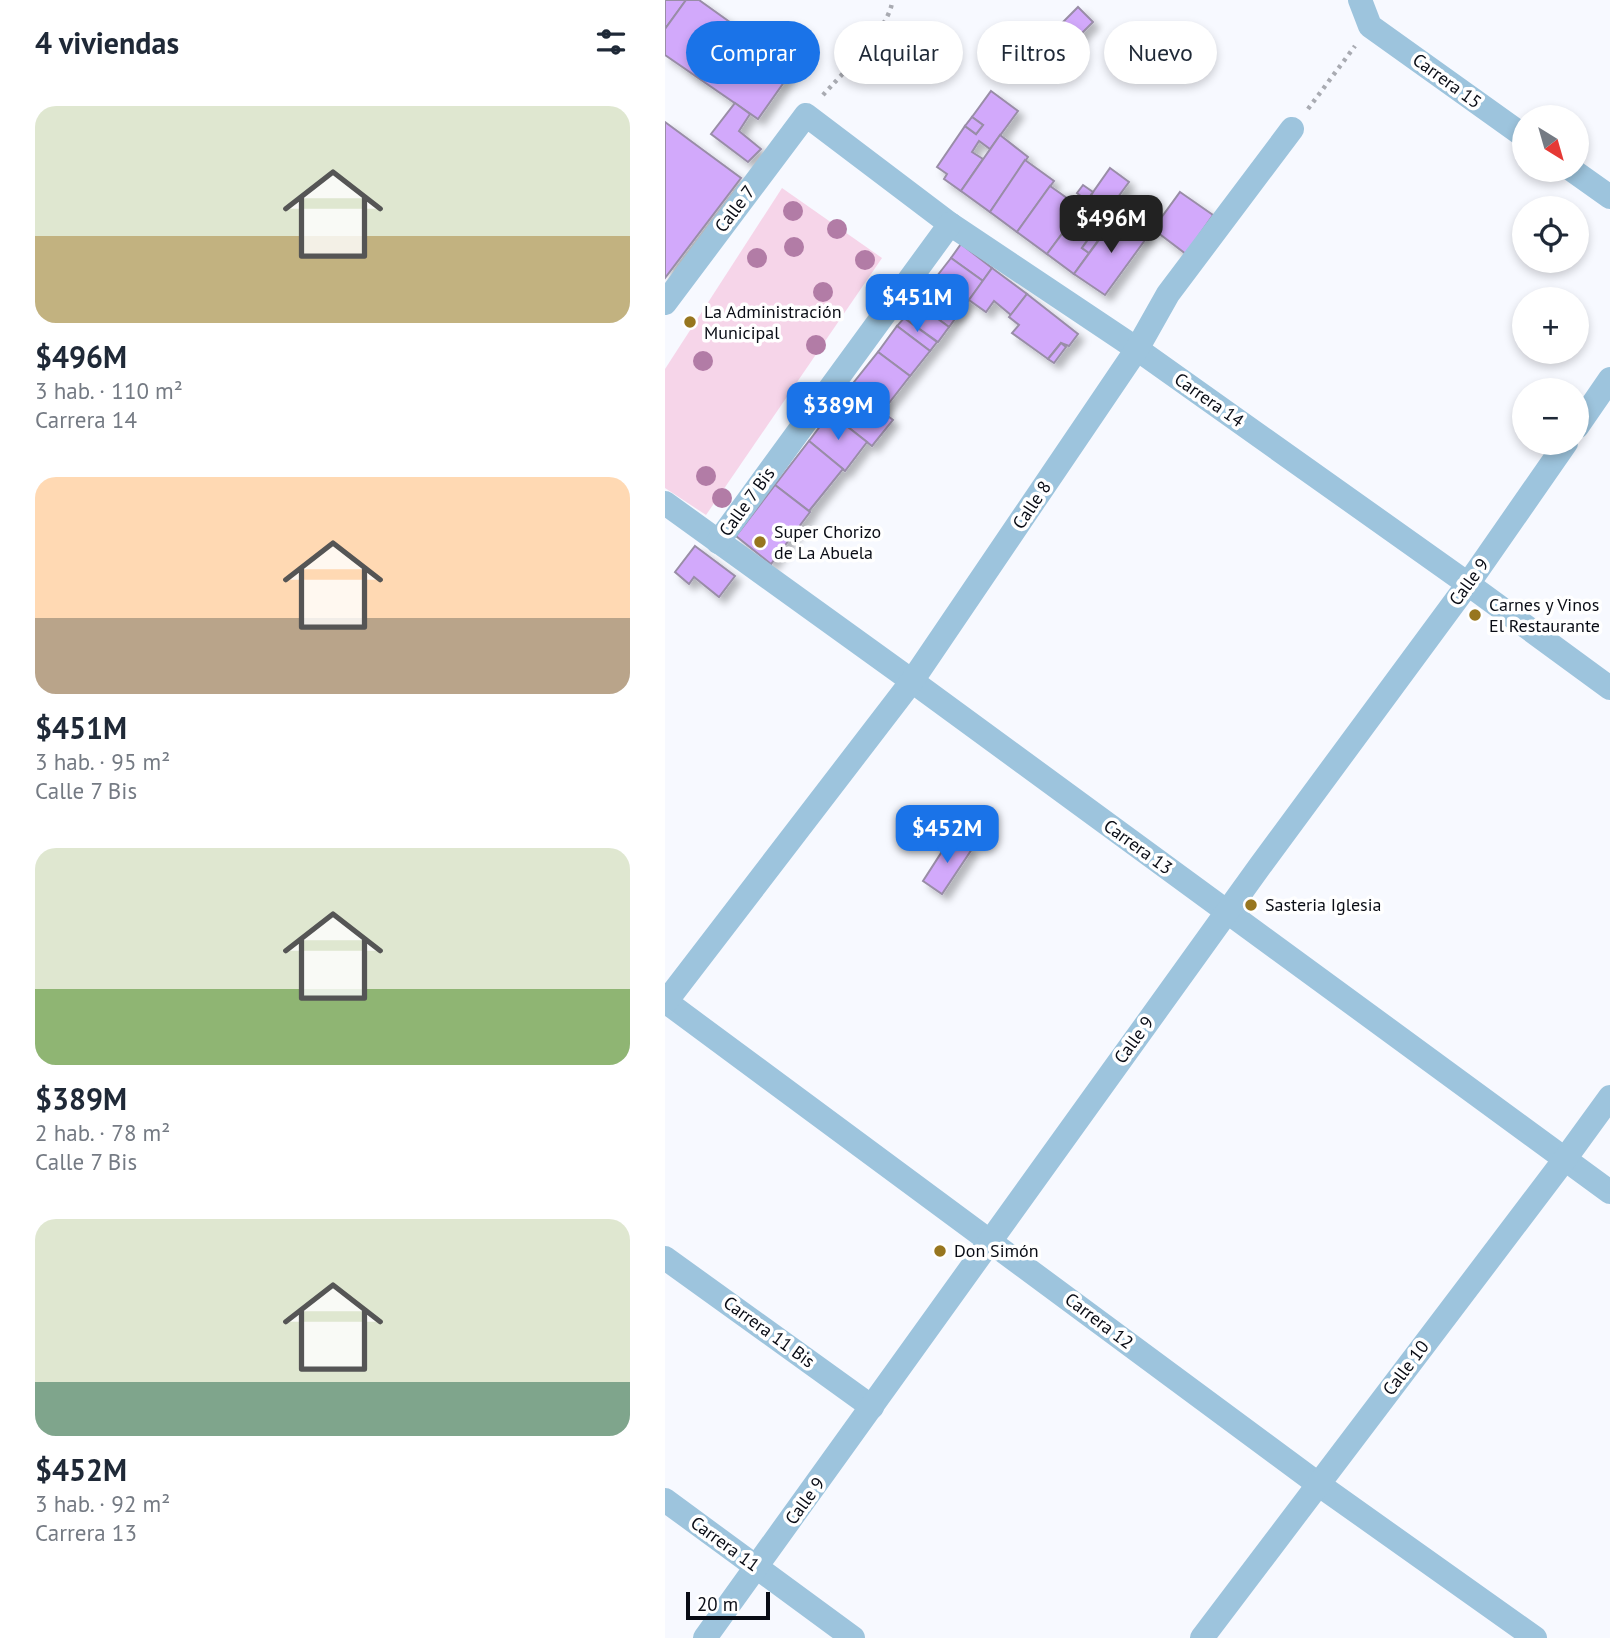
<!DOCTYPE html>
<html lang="es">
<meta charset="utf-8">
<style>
:root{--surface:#fff;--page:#f2f2f3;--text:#1f2937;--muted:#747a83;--accent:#1a73e8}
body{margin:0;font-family:"PT Sans",sans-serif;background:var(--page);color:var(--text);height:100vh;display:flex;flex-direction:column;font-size:26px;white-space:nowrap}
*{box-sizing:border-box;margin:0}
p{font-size:23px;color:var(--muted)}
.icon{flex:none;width:38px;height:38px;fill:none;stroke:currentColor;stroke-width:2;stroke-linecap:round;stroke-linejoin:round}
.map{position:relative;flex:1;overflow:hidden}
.sheet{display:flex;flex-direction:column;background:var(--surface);width:665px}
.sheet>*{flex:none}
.top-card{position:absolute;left:21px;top:21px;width:665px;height:63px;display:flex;gap:14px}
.needle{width:46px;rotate:143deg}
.controls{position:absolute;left:847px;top:105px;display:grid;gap:14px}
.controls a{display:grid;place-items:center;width:77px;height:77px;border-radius:50%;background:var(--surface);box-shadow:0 4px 10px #0003;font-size:35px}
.scale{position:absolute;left:21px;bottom:18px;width:84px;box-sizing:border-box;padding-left:7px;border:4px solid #090c15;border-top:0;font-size:19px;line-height:24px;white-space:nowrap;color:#090c15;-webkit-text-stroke:5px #fff;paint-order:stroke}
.price{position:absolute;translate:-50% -60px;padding:0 16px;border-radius:14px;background:var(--accent);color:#fff;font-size:23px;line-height:46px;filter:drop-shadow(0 2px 4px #0008)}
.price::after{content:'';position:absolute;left:50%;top:42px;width:21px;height:16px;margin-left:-10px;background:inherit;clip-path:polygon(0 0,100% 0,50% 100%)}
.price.current{background:#222;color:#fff}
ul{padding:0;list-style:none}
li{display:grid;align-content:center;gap:14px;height:371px;padding:0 35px}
li span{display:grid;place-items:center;height:217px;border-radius:21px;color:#555}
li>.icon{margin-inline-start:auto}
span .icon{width:126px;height:126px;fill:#fffc;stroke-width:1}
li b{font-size:30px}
h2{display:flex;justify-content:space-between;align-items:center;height:84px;padding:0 35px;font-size:30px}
.pill{padding:0 24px;border-radius:32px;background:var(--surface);box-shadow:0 4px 10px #0003;font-size:24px;line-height:63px}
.pill.current{background:var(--accent);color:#fff}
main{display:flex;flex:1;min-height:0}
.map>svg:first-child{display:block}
.green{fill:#f6d5e9}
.building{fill:#d2a9fb;stroke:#998da7;stroke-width:2;filter:url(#shadow)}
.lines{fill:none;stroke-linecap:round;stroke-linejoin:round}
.path{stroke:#a9abb2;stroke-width:4.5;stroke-dasharray:3.5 5;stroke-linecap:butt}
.minor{stroke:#9dc4dd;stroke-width:24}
.tree{fill:#b27ca6}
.poi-dot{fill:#97761f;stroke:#fff;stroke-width:2.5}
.labels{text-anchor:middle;stroke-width:7;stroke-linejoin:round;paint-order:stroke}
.street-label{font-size:18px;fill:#090c15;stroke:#fff}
.poi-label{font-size:18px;fill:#090c15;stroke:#fff;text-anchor:start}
</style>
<main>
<section class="sheet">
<h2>4 viviendas<svg class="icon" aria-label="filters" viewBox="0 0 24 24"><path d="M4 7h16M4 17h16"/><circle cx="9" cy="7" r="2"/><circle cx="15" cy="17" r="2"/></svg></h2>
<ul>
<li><span style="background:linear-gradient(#dfe7d0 60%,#c2b280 0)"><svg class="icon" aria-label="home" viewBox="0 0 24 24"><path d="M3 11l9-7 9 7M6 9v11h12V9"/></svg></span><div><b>$496M</b><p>3 hab. · 110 m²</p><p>Carrera 14</p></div></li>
<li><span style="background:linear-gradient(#ffd9b3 65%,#b9a48a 0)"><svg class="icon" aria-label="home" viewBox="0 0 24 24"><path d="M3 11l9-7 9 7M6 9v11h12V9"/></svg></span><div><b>$451M</b><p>3 hab. · 95 m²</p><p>Calle 7 Bis</p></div></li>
<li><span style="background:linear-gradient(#dfe7d0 65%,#8fb573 0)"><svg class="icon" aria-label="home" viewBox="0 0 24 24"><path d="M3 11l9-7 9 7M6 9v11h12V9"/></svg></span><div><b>$389M</b><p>2 hab. · 78 m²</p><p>Calle 7 Bis</p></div></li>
<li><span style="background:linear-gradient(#dfe7d0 75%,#7fa58c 0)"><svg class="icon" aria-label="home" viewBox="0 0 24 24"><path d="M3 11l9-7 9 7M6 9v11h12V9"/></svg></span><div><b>$452M</b><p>3 hab. · 92 m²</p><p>Carrera 13</p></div></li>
</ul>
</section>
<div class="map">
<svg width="945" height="1638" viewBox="0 0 945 1638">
<defs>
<filter id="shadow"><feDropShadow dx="6" dy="6" stdDeviation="3.5" flood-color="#0004"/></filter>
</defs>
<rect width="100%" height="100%" fill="#f7f9ff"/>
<!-- green -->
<polygon class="green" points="117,188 217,258 41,515 0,488 0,369"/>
<!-- building -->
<g class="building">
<polygon points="0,0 21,0 0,29"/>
<polygon points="21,0 34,0 129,68 93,119 0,55 0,29"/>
<polygon points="413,7 428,22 413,37 398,22"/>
<polygon points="326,91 353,111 325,149 314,141 307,152 318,159 296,191 279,179 282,174 272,167 300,126 311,134 318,125 307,117"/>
<polygon points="70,103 85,114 74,131 96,149 83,162 46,134"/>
<polygon points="307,117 318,125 311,134 300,126"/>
<polygon points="0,122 76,178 0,278"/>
<polygon points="335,135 363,157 325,212 296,191"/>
<polygon points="360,160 389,181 352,232 325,212"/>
<polygon points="445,168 464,182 445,208 426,195"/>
<polygon points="418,185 428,192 422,201 412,193"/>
<polygon points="385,186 416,208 382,254 352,232"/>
<polygon points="515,192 548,215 521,254 488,229"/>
<polygon points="426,195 445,209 417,248 424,253 409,274 382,254"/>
<polygon points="451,200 459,205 424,253 417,248"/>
<polygon points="453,214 483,236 440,295 409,274"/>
<polygon points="296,244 327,268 318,281 286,258"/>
<polygon points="286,258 318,281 284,327 251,303"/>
<polygon points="327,268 362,294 346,315 329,301 321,312 304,300"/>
<polygon points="362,294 413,334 404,346 396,343 383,359 347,333 354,325 344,317"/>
<polygon points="251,303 284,327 273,342 239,318"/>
<polygon points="239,318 272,342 265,351 232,326"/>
<polygon points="232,326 265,351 245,376 213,352"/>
<polygon points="396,343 401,347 389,363 383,359"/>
<polygon points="213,352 245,376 217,412 185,387"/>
<polygon points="185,387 228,420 207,446 165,413"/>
<polygon points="165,413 202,442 180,471 144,441"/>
<polygon points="144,441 178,469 144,511 110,485"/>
<polygon points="110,485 145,512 106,564 71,536"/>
<polygon points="30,546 70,576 54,597 29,577 24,584 10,572"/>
<polygon points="287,836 307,849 277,894 258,881"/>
</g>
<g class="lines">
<!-- path -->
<g class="path">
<path d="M158,95c17,-19 70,-71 69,-95"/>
<polyline points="643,109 690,46"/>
</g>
<!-- minor -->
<g class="minor">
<polyline points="695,0 705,26 859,136"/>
<polyline points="907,170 945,197"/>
<polyline points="0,303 141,115 285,224 472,349 803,584 945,688"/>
<polyline points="912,427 945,379"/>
<polyline points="0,503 247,681 945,1192"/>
<polyline points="53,542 285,224"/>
<polyline points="0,1001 653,1484 870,1638"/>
<polyline points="0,1003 247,681 472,349 503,294 627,129"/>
<polyline points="0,1258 207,1407"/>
<polyline points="0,1500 188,1638"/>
<polyline points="40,1638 595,866 803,584 901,443"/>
<polyline points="537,1638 900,1159 945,1097"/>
</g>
</g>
<!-- trees -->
<g class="tree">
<circle cx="128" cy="211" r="10"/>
<circle cx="172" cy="229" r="10"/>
<circle cx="129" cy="247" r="10"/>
<circle cx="92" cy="258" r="10"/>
<circle cx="200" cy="260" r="10"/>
<circle cx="158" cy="292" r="10"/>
<circle cx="151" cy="345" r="10"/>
<circle cx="38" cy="361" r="10"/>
<circle cx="41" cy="476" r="10"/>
<circle cx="57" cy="498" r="10"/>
</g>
<!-- markers -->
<g class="poi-dot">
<circle cx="25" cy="322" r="7"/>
<circle cx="95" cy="542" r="7"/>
<circle cx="810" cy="615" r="7"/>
<circle cx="586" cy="905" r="7"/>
<circle cx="275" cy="1251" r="7"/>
</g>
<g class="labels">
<!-- street labels -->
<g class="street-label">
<text transform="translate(782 81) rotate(36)" y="6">Carrera 15</text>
<text transform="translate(70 209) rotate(-53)" y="6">Calle 7</text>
<text transform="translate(544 400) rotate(35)" y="6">Carrera 14</text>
<text transform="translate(82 502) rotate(-54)" y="6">Calle 7 Bis</text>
<text transform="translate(367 505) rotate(-56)" y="6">Calle 8</text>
<text transform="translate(804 582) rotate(-54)" y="6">Calle 9</text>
<text transform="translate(473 847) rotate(36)" y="6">Carrera 13</text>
<text transform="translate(469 1040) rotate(-54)" y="6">Calle 9</text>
<text transform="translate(434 1321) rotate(37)" y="6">Carrera 12</text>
<text transform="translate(104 1332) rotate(36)" y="6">Carrera 11 Bis</text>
<text transform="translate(741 1368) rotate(-53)" y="6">Calle 10</text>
<text transform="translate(140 1501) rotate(-54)" y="6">Calle 9</text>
<text transform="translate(60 1544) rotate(36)" y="6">Carrera 11</text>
</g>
<!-- poi labels -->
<g class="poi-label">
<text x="39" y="318">La Administración<tspan x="39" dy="21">Municipal</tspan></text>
<text x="109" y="538">Super Chorizo<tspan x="109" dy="21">de La Abuela</tspan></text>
<text x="824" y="611">Carnes y Vinos<tspan x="824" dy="21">El Restaurante</tspan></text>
<text x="600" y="911">Sasteria Iglesia</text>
<text x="289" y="1257">Don Simón</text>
</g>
</g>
</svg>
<div class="controls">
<a><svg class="needle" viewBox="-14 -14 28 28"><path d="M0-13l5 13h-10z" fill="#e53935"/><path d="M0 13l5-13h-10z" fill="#747a83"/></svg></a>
<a><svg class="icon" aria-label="locate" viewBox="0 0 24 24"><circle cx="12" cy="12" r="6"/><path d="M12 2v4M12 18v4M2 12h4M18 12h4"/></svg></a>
<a>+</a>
<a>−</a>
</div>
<div class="scale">20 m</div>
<b class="price current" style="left:446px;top:255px">$496M</b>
<b class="price" style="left:252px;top:334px">$451M</b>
<b class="price" style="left:173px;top:442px">$389M</b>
<b class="price" style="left:282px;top:865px">$452M</b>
<div class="top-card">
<a class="pill current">Comprar</a>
<a class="pill">Alquilar</a>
<a class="pill">Filtros</a>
<a class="pill">Nuevo</a>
</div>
</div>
</main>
